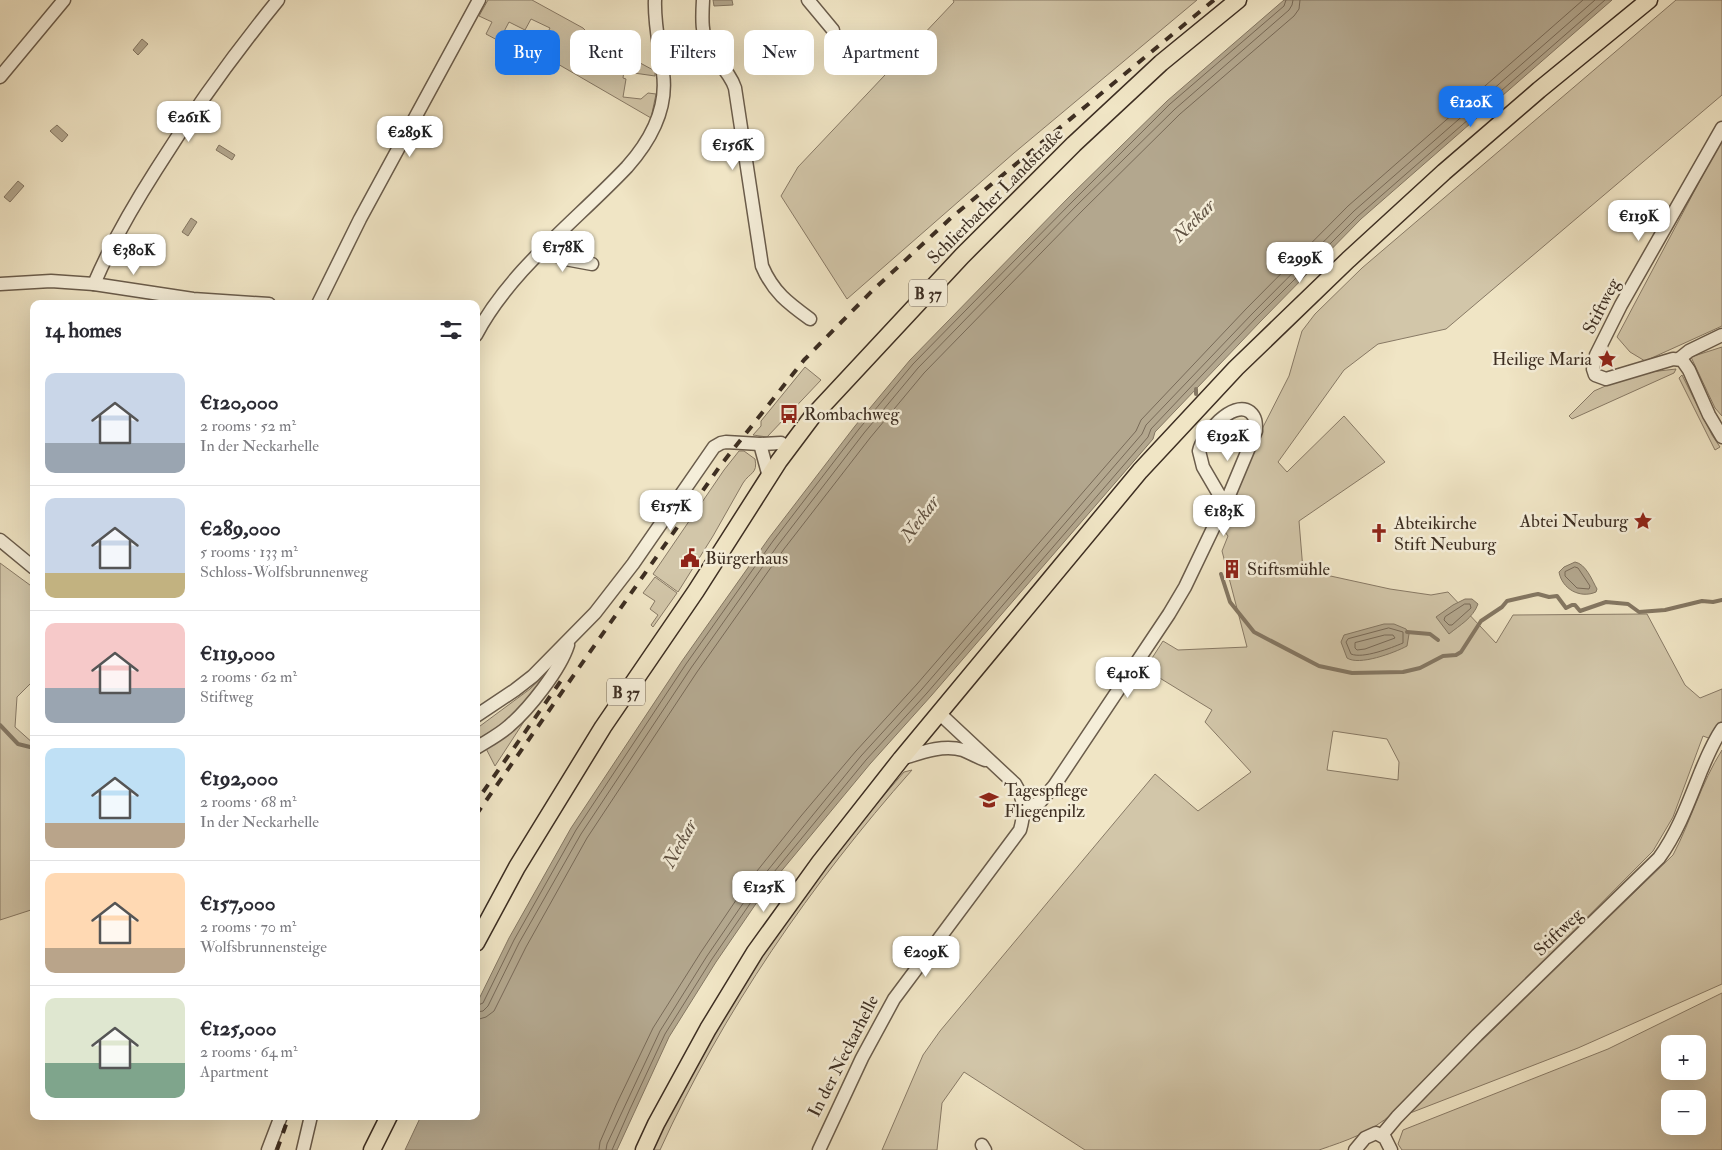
<!DOCTYPE html>
<meta charset="utf-8">
<style>
:root{--surface:#fff;--page:#f2f2f3;--text:#2b2b33;--muted:#7c7c81;--line:#e1e1e2;--accent:#1a73e8}
body{margin:0;font-family:"IM FELL Double Pica",serif;background:var(--page);color:var(--text);height:100vh;display:flex;flex-direction:column;font-size:19px;white-space:nowrap}
*{box-sizing:border-box;margin:0}
p{font-size:16px;color:var(--muted)}
.icon{flex:none;width:28px;height:28px;fill:none;stroke:currentColor;stroke-width:2;stroke-linecap:round;stroke-linejoin:round}
.map{position:relative;flex:1;overflow:hidden}
.side{position:absolute;left:30px;top:300px;width:450px;height:820px;display:flex;flex-direction:column;background:var(--surface);border-radius:10px;box-shadow:0 5px 20px #0002}
.side>*{flex:none}
.top-card{position:absolute;left:495px;top:30px;width:475px;height:45px;display:flex;gap:10px}
.controls{position:absolute;left:1661px;top:1035px;display:grid;gap:10px}
.controls a{display:grid;place-items:center;width:45px;height:45px;border-radius:10px;background:var(--surface);box-shadow:0 5px 20px #0002;font-size:25px}
.price{position:absolute;translate:-50% -42px;padding:0 11px;border-radius:10px;background:#fff;color:#222;font-size:16px;line-height:32px;filter:drop-shadow(0 1px 2px #0008)}
.price::after{content:'';position:absolute;left:50%;top:30px;width:15px;height:11px;margin-left:-8px;background:inherit;clip-path:polygon(0 0,100% 0,50% 100%)}
.price.active{background:var(--accent);color:#fff}
ul{padding:0;list-style:none}
li{display:flex;align-items:center;gap:15px;height:125px;padding:0 15px}
li+li{border-top:1px solid var(--line)}
li span{display:grid;place-items:center;flex:none;width:140px;height:100px;border-radius:10px;color:#555}
li>.icon{margin-inline-start:auto}
span .icon{width:60px;height:60px;fill:#fffc;stroke-width:1}
li b{font-size:21px}
h2{display:flex;justify-content:space-between;align-items:center;height:60px;padding:0 15px;font-size:21px}
.pill{padding:0 18px;border-radius:10px;background:var(--surface);box-shadow:0 5px 20px #0002;font-size:18px;line-height:45px}
.pill.active{background:var(--accent);color:#fff}
.map>svg:first-child{display:block}
.green{fill:#d2c6a9;stroke:#887a66;fill-rule:evenodd}
.water{fill:#b3a78e;stroke:#847763}
.lines{fill:none;stroke-linecap:round;stroke-linejoin:round}
.shore{stroke:#786a58;stroke-width:1}
.stream{stroke:#847763;stroke-width:4}
.minor-casing{stroke:#6a5c4b;stroke-width:15}
.major-casing{stroke:#3d2e22;stroke-width:19}
.minor{stroke:#f5eed9;stroke-width:12}
.major{stroke:#f0e5c5;stroke-width:16}
.rail{stroke:#3d2e22;stroke-width:4;stroke-dasharray:9 9;stroke-linecap:butt}
.labels{text-anchor:middle;stroke-width:5;stroke-linejoin:round;paint-order:stroke}
.shield{fill:#f5eed9;stroke:#746859;stroke-width:1}
.shield-label{font-size:16px;font-weight:bold;fill:#3d2e22}
.street-label{font-size:18px;fill:#3d2e22;stroke:#f5eed9}
.poi-label{font-size:18px;fill:#3d2e22;stroke:#f5eed9;text-anchor:start}
.water-label{font-size:19px;font-style:italic;fill:#605242;stroke:#f5eed9}
</style>
<div class="map">
<svg width="1722" height="1150" viewBox="0 0 1722 1150">
<rect width="100%" height="100%" fill="#f0e5c5"/>
<filter id="stains"><feTurbulence type="fractalNoise" baseFrequency=".004" numOctaves="4"/><feColorMatrix values="0 0 0 0 .2 0 0 0 0 .09 0 0 0 0 .02 0 0 0 .5 -.17"/></filter>
<radialGradient id="worn" r=".72"><stop offset=".6" stop-color="#630" stop-opacity="0"/><stop offset="1" stop-color="#630" stop-opacity=".3"/></radialGradient>
<!-- green -->
<g class="green">
<polygon points="488,0 532,0 583,28 592,37 655,71 655,76 634,73 635,66 625,64 623,78 626,79 623,97 641,99 648,93 656,94 651,118 544,56 555,39 551,37 553,34 548,32 550,28 531,19 525,30 509,22 499,41 486,34 492,22 479,16"/>
<polygon points="953,0 1197,0 1014,153 847,299 781,196 798,167 954,2"/>
<path d="M1676,0h46v95l-276,234 -68,15 -34,26 -66,92 9,10 57,-56 41,46 -86,59 4,49 87,19 41,6 17,-3 48,51 17,-28 134,-1 38,71 15,13 22,-9v54l-19,-7 -30,81 -20,34 -260,262c-23,20 -45,27 -74,37h-234l-121,-78 -22,31 -5,47h-55l41,-95 17,-24 215,-257 43,37 53,-39 -46,-50 7,-12 -67,-41 18,-28 15,9 69,-3 -25,-96 6,-15 -6,-8 38,-95 29,-57 13,-45 13,-17 47,-46zM1333,731l54,8 12,23 -1,18 -71,-10z"/>
<polygon points="887,38 897,42 899,48 891,61 884,61 879,57 881,48"/>
<polygon points="1722,139 1722,326 1645,361 1630,352 1617,337"/>
<polygon points="1722,347 1722,416 1715,408 1691,357"/>
<polygon points="805,367 821,380 767,437 753,435 761,426 761,421"/>
<polygon points="1676,369 1674,373 1572,419 1569,416 1594,391 1633,374"/>
<polygon points="1682,375 1712,435 1720,447 1715,450 1679,378"/>
<path d="M739,451h5l11,8c3,15 -5,13 -12,24l-30,53 -35,56 -25,-18 71,-104z"/>
<polygon points="0,563 34,588 34,680 17,697 15,727 34,744 34,909 0,920"/>
<polygon points="655,577 677,593 653,627 651,625 658,615 650,609 655,601 643,593"/>
<polygon points="570,651 495,766 476,729 530,689"/>
<path d="M1722,750v234l-144,64 -173,67 268,-260c18,-34 28,-72 49,-105z"/>
<path d="M912,770c-101,114 -189,241 -252,380h-7c61,-138 153,-265 251,-378z"/>
<path d="M1722,993v157h-320l-4,-6 5,-14 205,-81zM1670,1044h28v27h-28zM1670,1099h28v27h-28z"/>
</g>
<!-- water -->
<g class="water">
<polygon points="713,0 732,0 733,5 714,6"/>
<polygon points="1284,0 1612,0 1361,219 1260,322 1155,432 1153,439 931,696 870,764 764,892 716,962 669,1037 617,1150 405,1150 421,1116 476,1116 476,1005 509,938 571,828 682,661 769,538 855,426 910,360 1069,197 1167,101"/>
<polygon points="142,39 148,44 138,55 133,50"/>
<polygon points="57,125 68,135 62,142 50,131"/>
<polygon points="219,145 235,155 232,160 216,150"/>
<polygon points="18,181 24,186 10,202 4,197"/>
<polygon points="191,218 197,222 188,236 182,232"/>
<path d="M1575,562c11,2 17,18 22,27l-1,3c-16,7 -34,-3 -37,-20l5,-5z"/>
<path d="M1465,599h7l6,5c-5,14 -18,21 -29,30l-13,-17 17,-12z"/>
<path d="M1384,624h10l12,5 3,5 -2,12c-13,7 -48,20 -60,12l-6,-16 3,-7z"/>
</g>
<g class="lines">
<!-- shore -->
<g class="shore">
<polygon points="1575,567 1578,568 1590,586 1589,589 1577,588 1565,576 1565,572"/>
<polygon points="1465,604 1470,604 1471,608 1452,625 1449,625 1444,620 1445,617"/>
<path d="M1389,628l14,4v11c-12,5 -40,16 -52,11l-5,-12 2,-3z"/>
<polygon points="1385,635 1393,635 1395,638 1365,649 1357,650 1355,648 1355,643"/>
<polyline points="476,1006 483,1003 514,940 576,830 686,664 773,541 859,429 913,364 1073,201 1170,104 1284,6 1286,0"/>
<polyline points="476,1012 483,1011 488,1006 519,943 581,834 691,668 778,545 864,433 918,368 1077,205 1175,109 1289,10 1292,5 1293,0"/>
<polyline points="476,1020 486,1017 494,1011 526,947 587,838 697,672 784,549 870,438 924,373 1082,211 1180,114 1294,16 1299,9 1300,0"/>
<polyline points="599,1150 600,1142 617,1103 653,1028 701,952 749,881 801,816 856,751 917,684 1136,431 1141,420 1246,309 1348,206 1583,0"/>
<polyline points="606,1150 607,1144 660,1031 707,956 755,886 861,756 922,689 1142,434 1146,425 1252,314 1354,211 1595,0"/>
<polyline points="612,1150 630,1109 665,1034 712,959 760,889 866,760 927,693 1148,437 1151,429 1256,318 1358,216 1605,0"/>
</g>
<!-- stream -->
<g class="stream">
<polyline points="1196,389 1196,394"/>
<polyline points="1221,574 1230,602 1254,632 1319,666 1352,673 1403,672 1420,668 1443,656 1456,655 1461,652 1481,621 1502,607 1507,601 1533,595 1538,594 1549,597 1557,596 1566,608 1572,605 1575,605 1580,611 1606,602 1628,604 1639,612 1665,610 1702,601 1713,602 1722,600"/>
<polyline points="1407,632 1430,634 1438,640"/>
<polyline points="0,725 18,744 34,748"/>
</g>
<!-- minor casing -->
<g class="minor-casing">
<g id="minor">
<path d="M703,0c-1,17 -2,36 7,51 9,13 20,22 25,37l27,178c11,26 26,37 48,53"/>
<polyline points="808,0 833,30"/>
<polyline points="0,77 64,0"/>
<polyline points="1722,128 1621,305 1596,355 1593,369 1595,375 1606,379 1673,359 1682,360 1689,370 1709,415 1722,437"/>
<polyline points="544,250 565,259 592,264"/>
<polyline points="0,284 51,281 94,284 193,299 269,304"/>
<path d="M94,284c17,-40 39,-78 62,-114 37,-59 78,-116 122,-170"/>
<polyline points="318,304 360,219 479,0"/>
<path d="M476,335c34,-65 101,-115 151,-168 24,-27 41,-58 36,-94 -3,-25 -9,-48 -8,-73"/>
<polyline points="1679,359 1689,351 1722,335"/>
<polyline points="760,444 769,477"/>
<polyline points="0,540 34,568"/>
<polyline points="476,716 515,690 533,676 595,613 633,564 714,447 721,443 726,442 760,444 781,443 788,448"/>
<path d="M476,748c11,-7 23,-13 33,-22 20,-17 51,-56 59,-81"/>
<path d="M901,759c19,-6 41,-15 62,-9 7,3 14,7 22,10"/>
<path d="M1024,810l16,-8 14,-16 115,-172 16,-27 45,-94 26,-62c0,-8 0,-14 -6,-19 -17,-13 -48,23 -51,39l4,16 21,36"/>
<path d="M1382,1135l15,-18 80,-82 182,-177c19,-26 30,-57 42,-87 6,-14 12,-29 21,-42"/>
<polyline points="982,1145 985,1150"/>
<polyline points="268,1150 281,1116"/>
<polyline points="303,1150 311,1116"/>
<path d="M819,1150l43,-92 32,-59 126,-169c5,-18 5,-30 -5,-46l-76,-71"/>
<polyline points="1355,1150 1365,1138 1376,1133 1385,1138 1391,1150"/>
</g>
</g>
<!-- major casing -->
<g class="major-casing">
<g id="major">
<polyline points="476,943 517,867 603,727 696,591 779,461 812,417 962,256 1074,144 1161,63 1238,0"/>
<polyline points="372,1150 389,1116"/>
<polyline points="644,1150 656,1124 708,1029 755,952 820,862 901,759 1140,471 1236,368 1348,260 1444,172 1539,90 1649,0"/>
</g>
</g>
<!-- minor -->
<use href="#minor" class="minor"/>
<!-- major -->
<use href="#major" class="major"/>
<!-- rail -->
<g class="rail">
<polyline points="483,792 565,675"/>
<polyline points="476,815 720,466 804,360 872,291 952,217 1214,0"/>
<polyline points="277,1150 289,1116"/>
</g>
</g>
<!-- icons -->
<defs>
<g id="sight-bare" transform="scale(1.5)"><path d="M0-6L1.8-2.2L6-1.7L2.9 1.2L3.7 5.4L0 3.3L-3.7 5.4L-2.9 1.2L-6-1.7L-1.8-2.2Z" fill="#8f2418" stroke="#f5eed9" stroke-width="2.5" paint-order="stroke"/></g>
<g id="bus-bare" transform="scale(1.5)"><path d="M-5-6H5V4H4V6H2V4H-2V6H-4V4H-5ZM-3.5-4V0h7V-4ZM-3.5 1.2v1.5H-2V1.2ZM2 1.2v1.5H3.5V1.2Z" fill="#8f2418" stroke="#f5eed9" stroke-width="2.5" paint-order="stroke"/></g>
<g id="church-bare" transform="scale(1.5)"><path d="M-1.2-6h2.4v3.5h3.3v2.4h-3.3V6h-2.4V-.1h-3.3v-2.4h3.3Z" fill="#8f2418" stroke="#f5eed9" stroke-width="2.5" paint-order="stroke"/></g>
<g id="civic-bare" transform="scale(1.5)"><path d="M-.6-6.5H3V-4.5H.6V-3L4-1V1h2V6H-6V1h2V-1L-.6-3ZM-1.2 2.5V6h2.4V2.5Z" fill="#8f2418" stroke="#f5eed9" stroke-width="2.5" paint-order="stroke"/></g>
<g id="building-bare" transform="scale(1.5)"><path d="M-4-6H4V6H1V3H-1V6H-4ZM-2.5-4.3h1.7v1.8h-1.7ZM.8-4.3h1.7v1.8H.8ZM-2.5-1h1.7V.8h-1.7ZM.8-1h1.7V.8H.8Z" fill="#8f2418" stroke="#f5eed9" stroke-width="2.5" paint-order="stroke"/></g>
<g id="school-bare" transform="scale(1.5)"><path d="M0-5L7-2L0 1L-7-2ZM-4 1L0 2.5L4 1V4Q0 6-4 4Z" fill="#8f2418" stroke="#f5eed9" stroke-width="2.5" paint-order="stroke"/></g>
</defs>
<g fill-rule="evenodd">
<use href="#sight-bare" x="1607" y="359"/>
<use href="#bus-bare" x="789" y="414"/>
<use href="#sight-bare" x="1643" y="521"/>
<use href="#church-bare" x="1379" y="533"/>
<use href="#civic-bare" x="690" y="558"/>
<use href="#building-bare" x="1232" y="569"/>
<use href="#school-bare" x="989" y="800"/>
</g>
<g class="labels">
<!-- shield labels -->
<g class="shield">
<rect x="909" y="279.5" width="38" height="27" rx="4"/>
<rect x="607" y="678.5" width="38" height="27" rx="4"/>
</g>
<g class="shield-label">
<text x="928" y="299">B 37</text>
<text x="626" y="698">B 37</text>
</g>
<!-- street labels -->
<g class="street-label">
<text transform="translate(995 196) rotate(-45)" y="6">Schlierbacher Landstraße</text>
<text transform="translate(1601 306) rotate(-63)" y="6">Stiftweg</text>
<text transform="translate(1558 932) rotate(-44)" y="6">Stiftweg</text>
<text transform="translate(843 1056) rotate(-63)" y="6">In der Neckarhelle</text>
</g>
<!-- poi labels -->
<g class="poi-label">
<text x="1592" y="365" text-anchor="end">Heilige Maria</text>
<text x="804" y="420">Rombachweg</text>
<text x="1628" y="527" text-anchor="end">Abtei Neuburg</text>
<text x="1394" y="529">Abteikirche<tspan x="1394" dy="21">Stift Neuburg</tspan></text>
<text x="705" y="564">Bürgerhaus</text>
<text x="1247" y="575">Stiftsmühle</text>
<text x="1004" y="796">Tagespflege<tspan x="1004" dy="21">Fliegenpilz</tspan></text>
</g>
<!-- water labels -->
<g class="water-label">
<text transform="translate(1193 220) rotate(-45)" y="7">Neckar</text>
<text transform="translate(919 518) rotate(-53)" y="7">Neckar</text>
<text transform="translate(679 843) rotate(-61)" y="7">Neckar</text>
</g>
</g>
<rect width="100%" height="100%" filter="url(#stains)"/>
<rect width="100%" height="100%" fill="url(#worn)"/>
</svg>
<div class="controls">
<a>+</a>
<a>−</a>
</div>
<b class="price active" style="left:1471px;top:128px">€120K</b>
<b class="price" style="left:189px;top:143px">€261K</b>
<b class="price" style="left:410px;top:158px">€289K</b>
<b class="price" style="left:733px;top:171px">€156K</b>
<b class="price" style="left:1639px;top:242px">€119K</b>
<b class="price" style="left:563px;top:273px">€178K</b>
<b class="price" style="left:134px;top:276px">€380K</b>
<b class="price" style="left:1300px;top:284px">€299K</b>
<b class="price" style="left:1228px;top:462px">€192K</b>
<b class="price" style="left:671px;top:532px">€157K</b>
<b class="price" style="left:1224px;top:537px">€183K</b>
<b class="price" style="left:1128px;top:699px">€410K</b>
<b class="price" style="left:764px;top:913px">€125K</b>
<b class="price" style="left:926px;top:978px">€209K</b>
<div class="top-card">
<a class="pill active">Buy</a>
<a class="pill">Rent</a>
<a class="pill">Filters</a>
<a class="pill">New</a>
<a class="pill">Apartment</a>
</div>
<section class="side">
<h2>14 homes<svg class="icon" aria-label="filters" viewBox="0 0 24 24"><path d="M4 7h16M4 17h16"/><circle cx="9" cy="7" r="2"/><circle cx="15" cy="17" r="2"/></svg></h2>
<ul>
<li><span style="background:linear-gradient(#c9d6e8 70%,#9aa5b1 0)"><svg class="icon" aria-label="home" viewBox="0 0 24 24"><path d="M3 11l9-7 9 7M6 9v11h12V9"/></svg></span><div><b>€120,000</b><p>2 rooms · 52 m²</p><p>In der Neckarhelle</p></div></li>
<li><span style="background:linear-gradient(#c9d6e8 75%,#c2b280 0)"><svg class="icon" aria-label="home" viewBox="0 0 24 24"><path d="M3 11l9-7 9 7M6 9v11h12V9"/></svg></span><div><b>€289,000</b><p>5 rooms · 133 m²</p><p>Schloss-Wolfsbrunnenweg</p></div></li>
<li><span style="background:linear-gradient(#f6c9c9 65%,#9aa5b1 0)"><svg class="icon" aria-label="home" viewBox="0 0 24 24"><path d="M3 11l9-7 9 7M6 9v11h12V9"/></svg></span><div><b>€119,000</b><p>2 rooms · 62 m²</p><p>Stiftweg</p></div></li>
<li><span style="background:linear-gradient(#bfe0f5 75%,#b9a48a 0)"><svg class="icon" aria-label="home" viewBox="0 0 24 24"><path d="M3 11l9-7 9 7M6 9v11h12V9"/></svg></span><div><b>€192,000</b><p>2 rooms · 68 m²</p><p>In der Neckarhelle</p></div></li>
<li><span style="background:linear-gradient(#ffd9b3 75%,#b9a48a 0)"><svg class="icon" aria-label="home" viewBox="0 0 24 24"><path d="M3 11l9-7 9 7M6 9v11h12V9"/></svg></span><div><b>€157,000</b><p>2 rooms · 70 m²</p><p>Wolfsbrunnensteige</p></div></li>
<li><span style="background:linear-gradient(#dfe7d0 65%,#7fa58c 0)"><svg class="icon" aria-label="home" viewBox="0 0 24 24"><path d="M3 11l9-7 9 7M6 9v11h12V9"/></svg></span><div><b>€125,000</b><p>2 rooms · 64 m²</p><p>Apartment</p></div></li>
</ul>
</section>
</div>
